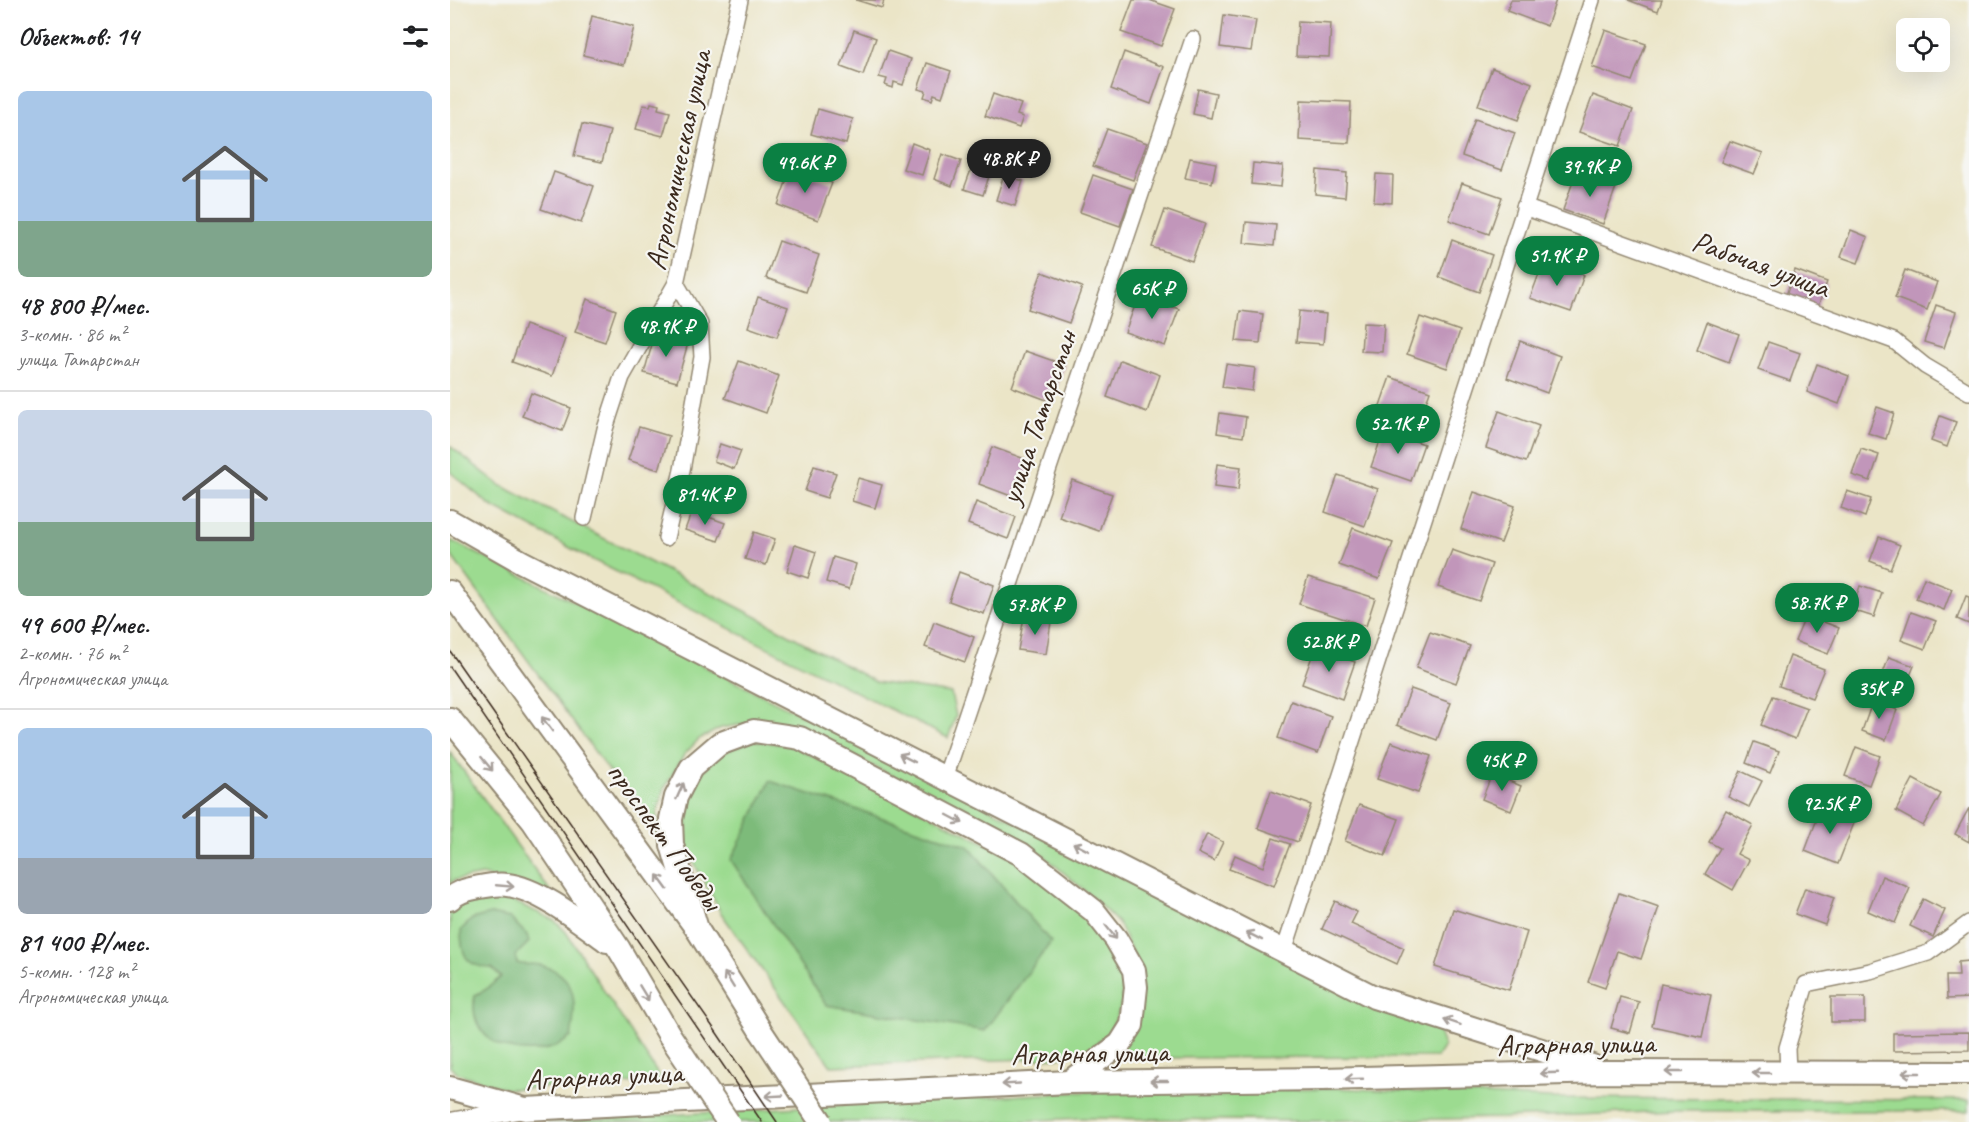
<!DOCTYPE html>
<html lang="ru">
<meta charset="utf-8">
<style>
:root{--surface:#fff;--page:#f2f2f2;--text:#202124;--muted:#757577;--line:#e0e0e0;--accent:#0b8043}
body{margin:0;font-family:Caveat,sans-serif;background:var(--page);color:var(--text);height:100vh;display:flex;flex-direction:column;font-size:22px;white-space:nowrap}
*{box-sizing:border-box;margin:0}
p{font-size:20px;color:var(--muted)}
.icon{flex:none;width:33px;height:33px;fill:none;stroke:currentColor;stroke-width:2;stroke-linecap:round;stroke-linejoin:round}
.map{position:relative;flex:1;overflow:hidden}
.drawer{display:flex;flex-direction:column;background:var(--surface);width:450px}
.drawer>*{flex:none}
.fabs{position:absolute;left:1446px;top:18px;display:grid;gap:12px}
.fabs a{display:grid;place-items:center;width:54px;height:54px;border-radius:9px;background:var(--surface);box-shadow:0 6px 24px #0002;font-size:30px}
.price{position:absolute;translate:-50% -51px;padding:0 14px;border-radius:21px;background:var(--accent);color:#fff;font-size:20px;line-height:39px;filter:drop-shadow(0 2px 3px #0008)}
.price::after{content:'';position:absolute;left:50%;top:36px;width:18px;height:14px;margin-left:-9px;background:inherit;clip-path:polygon(0 0,100% 0,50% 100%)}
.price.active{background:#222;color:#fff}
ul{padding:0;list-style:none}
li{display:grid;align-content:center;gap:12px;height:318px;padding:0 18px}
li+li{border-top:2px solid var(--line)}
li span{display:grid;place-items:center;height:186px;border-radius:9px;color:#555}
li>.icon{margin-inline-start:auto}
span .icon{width:108px;height:108px;fill:#fffc;stroke-width:1}
li b{font-size:26px}
h2{display:flex;justify-content:space-between;align-items:center;height:72px;padding:0 18px;font-size:26px}
main{display:flex;flex:1;min-height:0}
.map>svg:first-child{display:block}
.green{fill:#9cdb90;stroke:#6c8257;stroke-width:1.5}
.forest{fill:#7dbb7a;stroke:#5c724c;stroke-width:1.5}
.building{fill:#c196ba}
.lines{fill:none;stroke-linecap:round;stroke-linejoin:round}
.minor-casing{stroke:#938872;stroke-width:18}
.tertiary-casing{stroke:#938872;stroke-width:21}
.primary-casing{stroke:#938872;stroke-width:26}
.minor{stroke:#fff;stroke-width:15}
.tertiary{stroke:#fff;stroke-width:18}
.primary{stroke:#fff;stroke-width:22}
.tram{stroke:#3b2a1e;stroke-width:1.5}
.primary-bridge-casing{stroke:#938872;stroke-width:26;stroke-linecap:butt}
.primary-bridge{stroke:#fff;stroke-width:22}
.oneway{stroke:#a79f9a}
.labels{text-anchor:middle;stroke-width:4.5;stroke-linejoin:round;paint-order:stroke}
.street-label{font-size:30px;fill:#3b2a1e;stroke:#f6f6f2}
</style>
<main>
<section class="drawer">
<h2>Объектов: 14<svg class="icon" aria-label="filters" viewBox="0 0 24 24"><path d="M4 7h16M4 17h16"/><circle cx="9" cy="7" r="2"/><circle cx="15" cy="17" r="2"/></svg></h2>
<ul>
<li><span style="background:linear-gradient(#a9c7e8 70%,#7fa58c 0)"><svg class="icon" aria-label="home" viewBox="0 0 24 24"><path d="M3 11l9-7 9 7M6 9v11h12V9"/></svg></span><div><b>48 800 ₽/мес.</b><p>3-комн. · 86 m²</p><p>улица Татарстан</p></div></li>
<li><span style="background:linear-gradient(#c9d6e8 60%,#7fa58c 0)"><svg class="icon" aria-label="home" viewBox="0 0 24 24"><path d="M3 11l9-7 9 7M6 9v11h12V9"/></svg></span><div><b>49 600 ₽/мес.</b><p>2-комн. · 76 m²</p><p>Агрономическая улица</p></div></li>
<li><span style="background:linear-gradient(#a9c7e8 70%,#9aa5b1 0)"><svg class="icon" aria-label="home" viewBox="0 0 24 24"><path d="M3 11l9-7 9 7M6 9v11h12V9"/></svg></span><div><b>81 400 ₽/мес.</b><p>5-комн. · 128 m²</p><p>Агрономическая улица</p></div></li>
</ul>
</section>
<div class="map">
<svg width="1519" height="1122" viewBox="0 0 1519 1122">
<rect width="100%" height="100%" fill="#f6f6f2"/>
<filter id="ink" filterUnits="userSpaceOnUse"><feTurbulence type="fractalNoise" baseFrequency=".0167" numOctaves="2"/><feDisplacementMap in="SourceGraphic" scale="12" xChannelSelector="R" yChannelSelector="G"/><feConvolveMatrix kernelMatrix="1 2 1 2 8 2 1 2 1" color-interpolation-filters="sRGB"/></filter>
<filter id="wash" filterUnits="userSpaceOnUse"><feTurbulence type="fractalNoise" baseFrequency=".008" numOctaves="4" result="noise"/><feDisplacementMap in="SourceGraphic" scale="24" xChannelSelector="R" yChannelSelector="G"/><feGaussianBlur stdDeviation="1.35" result="paint"/><feColorMatrix in="noise" values="0 0 0 0 0 0 0 0 0 0 0 0 0 0 0 0 0 1.4 0 .05"/><feComposite in="paint" operator="in"/></filter>
<g filter="url(#wash)">
<rect width="100%" height="100%" fill="#ebe5c7"/>
<!-- green -->
<g class="green">
<polygon points="0,446 50,485 305,616 426,682 501,693 506,716 498,738 139,558 40,505 0,472"/>
<polygon points="0,540 989,1032 994,1046 987,1057 664,1058 692,974 668,923 641,896 581,845 343,726 306,722 271,728 249,739 234,755 215,787 207,812 208,838 0,554"/>
<polygon points="302,740 343,746 569,860 642,922 661,948 673,974 672,1002 661,1032 639,1049 608,1058 381,1066 271,913 231,839 231,812 244,781 267,755"/>
<polygon points="0,752 103,895 32,875 5,880 0,884"/>
<polygon points="52,896 104,920 116,932 213,1082 56,1089 7,1073 0,1067 0,908 13,898"/>
<polygon points="884,1088 1100,1098 1519,1100 1519,1111 1226,1111 1052,1118 862,1121 633,1118 548,1122 97,1122 419,1103 632,1092"/>
</g>
<!-- forest -->
<g class="forest">
<polygon points="320,781 518,846 601,942 535,1031 376,1005 281,860"/>
<path d="M40,914l20,4 17,17 2,7 -14,14 2,7c8,3 15,0 23,2 38,9 37,39 31,72 -5,3 -11,8 -16,10 -39,13 -89,-4 -80,-52l10,-5 16,-13 -9,-9c-27,-1 -31,-14 -31,-38l11,-11z"/>
</g>
<g id="blocks">
<!-- building -->
<g class="building">
<polygon points="406,0 434,0 432,8"/>
<polygon points="683,0 699,0 725,9 711,46 671,32"/>
<polygon points="1061,0 1106,0 1097,26 1057,11"/>
<polygon points="1178,0 1212,0 1208,11"/>
<polygon points="774,15 806,20 801,51 770,47"/>
<polygon points="142,16 184,27 174,65 133,55"/>
<polygon points="848,21 881,23 879,57 846,56"/>
<polygon points="404,30 426,38 413,75 391,67"/>
<polygon points="1155,30 1196,44 1182,81 1142,67"/>
<polygon points="438,51 461,59 453,85 444,82 443,88 435,85 437,79 429,77"/>
<polygon points="674,52 714,67 701,104 661,89"/>
<polygon points="477,63 501,71 492,97 484,94 482,100 474,97 476,91 468,89"/>
<polygon points="1042,68 1082,83 1068,120 1028,105"/>
<polygon points="748,89 766,93 761,118 743,114"/>
<polygon points="543,94 571,104 567,115 573,117 569,128 535,116"/>
<polygon points="1143,95 1183,110 1170,146 1129,132"/>
<polygon points="851,100 901,102 899,143 849,140"/>
<polygon points="201,103 209,105 208,109 220,112 213,136 186,129 193,105 200,106"/>
<polygon points="368,109 403,119 396,144 361,134"/>
<polygon points="1025,119 1065,133 1052,170 1012,156"/>
<polygon points="132,124 160,131 152,162 124,156"/>
<polygon points="657,129 697,143 683,180 643,166"/>
<polygon points="1280,141 1313,153 1304,174 1271,162"/>
<polygon points="462,143 480,150 472,175 453,169"/>
<polygon points="492,154 511,161 502,186 484,179"/>
<polygon points="740,158 766,163 762,183 735,178"/>
<polygon points="803,163 833,166 831,187 801,184"/>
<polygon points="523,164 541,170 533,195 514,189"/>
<polygon points="341,168 382,183 368,220 328,205"/>
<polygon points="867,170 897,173 895,197 865,194"/>
<polygon points="104,172 144,186 131,223 91,209"/>
<polygon points="1126,173 1166,187 1153,224 1113,210"/>
<polygon points="554,174 573,181 565,206 546,200"/>
<polygon points="926,174 943,175 942,203 924,202"/>
<polygon points="643,175 683,189 670,226 630,212"/>
<polygon points="1012,183 1052,197 1039,234 999,220"/>
<polygon points="715,210 755,224 742,261 702,247"/>
<polygon points="796,222 826,225 824,246 794,243"/>
<polygon points="1401,230 1418,237 1408,263 1391,257"/>
<polygon points="1002,240 1042,255 1029,292 989,277"/>
<polygon points="329,241 369,255 356,292 316,278"/>
<polygon points="1094,261 1134,275 1121,312 1080,298"/>
<polygon points="1345,270 1377,282 1367,309 1335,298"/>
<polygon points="1455,270 1487,282 1477,310 1445,298"/>
<polygon points="592,272 632,287 619,323 578,309"/>
<polygon points="689,295 729,309 715,346 675,332"/>
<polygon points="308,297 338,307 327,337 298,327"/>
<polygon points="137,299 166,310 155,342 125,332"/>
<polygon points="1486,305 1506,312 1494,348 1474,342"/>
<polygon points="790,311 813,314 810,343 786,341"/>
<polygon points="849,311 876,314 873,344 846,342"/>
<polygon points="970,317 1010,331 997,368 957,354"/>
<polygon points="1257,322 1289,334 1279,362 1247,350"/>
<polygon points="913,323 934,324 932,352 911,351"/>
<polygon points="75,325 115,339 102,376 62,362"/>
<polygon points="205,334 238,343 227,382 194,373"/>
<polygon points="1070,341 1110,356 1097,393 1057,378"/>
<polygon points="1318,342 1350,353 1340,381 1308,370"/>
<polygon points="575,351 615,365 602,402 562,387"/>
<polygon points="670,360 710,375 697,412 657,397"/>
<polygon points="289,361 329,376 316,413 275,398"/>
<polygon points="776,364 805,368 802,391 772,387"/>
<polygon points="1367,364 1399,376 1389,404 1357,392"/>
<polygon points="940,377 980,391 967,428 927,414"/>
<polygon points="81,393 121,408 112,431 72,416"/>
<polygon points="1427,407 1444,413 1436,439 1418,433"/>
<polygon points="1049,411 1089,426 1076,462 1036,448"/>
<polygon points="770,413 796,417 793,437 767,433"/>
<polygon points="1490,416 1506,422 1497,447 1481,441"/>
<polygon points="189,427 219,436 209,470 178,460"/>
<polygon points="934,430 974,444 961,481 921,467"/>
<polygon points="270,444 291,451 284,469 264,461"/>
<polygon points="542,447 583,462 569,499 529,484"/>
<polygon points="1411,449 1429,455 1420,481 1402,475"/>
<polygon points="767,464 791,467 788,490 764,487"/>
<polygon points="364,466 386,473 377,498 355,491"/>
<polygon points="888,475 928,489 915,526 875,512"/>
<polygon points="408,478 432,485 425,508 402,501"/>
<polygon points="622,480 662,494 649,531 609,517"/>
<polygon points="1397,491 1421,499 1415,517 1391,508"/>
<polygon points="1024,492 1065,506 1051,543 1011,529"/>
<polygon points="526,502 566,517 558,539 518,524"/>
<polygon points="242,511 275,523 268,541 235,530"/>
<polygon points="903,528 943,543 929,579 889,565"/>
<polygon points="304,532 325,539 316,565 295,559"/>
<polygon points="1429,537 1450,545 1440,569 1420,561"/>
<polygon points="345,545 366,552 358,578 337,571"/>
<polygon points="1002,550 1042,564 1029,601 988,587"/>
<polygon points="383,557 406,564 399,589 376,582"/>
<polygon points="509,572 544,585 534,614 499,601"/>
<polygon points="858,577 925,598 916,626 849,604"/>
<polygon points="1474,578 1502,589 1494,610 1466,599"/>
<polygon points="1410,586 1432,593 1424,617 1402,610"/>
<polygon points="1516,596 1519,597 1519,624 1507,619"/>
<polygon points="1461,612 1486,621 1475,649 1451,640"/>
<polygon points="1356,615 1389,628 1378,654 1345,641"/>
<polygon points="574,617 601,622 596,654 568,650"/>
<polygon points="484,622 524,637 515,662 475,647"/>
<polygon points="980,632 1020,646 1006,683 966,668"/>
<polygon points="865,648 905,662 892,699 852,684"/>
<polygon points="1340,656 1374,669 1362,698 1329,686"/>
<polygon points="1439,657 1464,666 1453,693 1429,684"/>
<polygon points="961,689 1001,703 987,740 947,725"/>
<polygon points="1323,696 1357,708 1345,739 1311,725"/>
<polygon points="1423,700 1447,710 1436,740 1412,731"/>
<polygon points="841,701 881,716 868,753 828,738"/>
<polygon points="941,742 981,756 968,793 927,779"/>
<polygon points="1304,742 1329,751 1320,773 1296,763"/>
<polygon points="1406,747 1430,756 1419,785 1395,776"/>
<polygon points="1291,771 1312,781 1299,807 1278,797"/>
<polygon points="1042,774 1071,786 1061,811 1032,799"/>
<polygon points="1463,779 1491,794 1473,826 1446,811"/>
<polygon points="821,791 861,805 848,842 808,828"/>
<polygon points="909,805 949,819 935,856 895,841"/>
<polygon points="1372,806 1406,818 1388,864 1355,851"/>
<polygon points="1519,808 1519,842 1505,834"/>
<polygon points="1276,810 1303,825 1287,854 1299,860 1283,890 1255,874 1270,848 1259,842"/>
<polygon points="757,834 773,842 764,861 748,853"/>
<polygon points="823,838 840,844 824,886 779,869 785,855 813,867"/>
<polygon points="1432,876 1460,888 1445,923 1418,911"/>
<polygon points="1355,888 1384,898 1375,925 1345,914"/>
<polygon points="1169,893 1209,907 1191,959 1167,951 1155,988 1138,982"/>
<polygon points="1473,899 1495,910 1483,937 1460,926"/>
<polygon points="885,901 907,912 901,924 954,948 947,964 872,929"/>
<polygon points="1003,909 1077,932 1059,990 985,967"/>
<polygon points="1519,961 1519,998 1497,999 1496,976 1509,976 1508,962"/>
<polygon points="1211,984 1261,995 1252,1037 1202,1026"/>
<polygon points="1170,997 1189,1002 1180,1033 1161,1028"/>
<rect x="1381" y="997" width="34" height="25"/>
<polygon points="1519,1032 1519,1050 1443,1051 1443,1033"/>
</g>
</g>
</g>
<g filter="url(#ink)">
<use href="#blocks" fill-opacity="0" stroke="#938872" stroke-width="1.5"/>
<g class="lines">
<!-- minor casing -->
<g class="minor-casing">
<g id="minor">
<polyline points="1074,207 1444,341 1475,366 1519,392"/>
<polyline points="134,518 155,429 172,377 226,283"/>
<polyline points="216,538 232,470 252,357 250,324 226,283 290,0"/>
<polyline points="495,778 743,39"/>
<polyline points="834,951 1142,0"/>
<polyline points="1338,1073 1337,1048 1356,984 1420,971 1478,953 1519,923"/>
</g>
</g>
<!-- tertiary casing -->
<g class="tertiary-casing">
<polyline id="tertiary" points="0,1122 73,1109"/>
</g>
<!-- primary casing -->
<g class="primary-casing">
<g id="primary">
<polyline points="0,521 72,562 924,997 1142,1066"/>
<polyline points="0,592 247,929 310,1030"/>
<polyline points="0,719 83,821 169,949 220,1036"/>
<path d="M0,899c8,-7 15,-9 25,-11 10,-2 22,-5 32,-3 31,3 74,37 100,56"/>
<polyline points="247,929 222,845 221,819 226,797 241,768 269,744 304,731 350,738 571,854 644,911 666,939 684,970 686,987 682,1025 670,1044 619,1082"/>
<polyline points="0,1088 75,1109 619,1082 872,1079 1157,1072 1519,1073"/>
</g>
</g>
<!-- minor -->
<use href="#minor" class="minor"/>
<!-- tertiary -->
<use href="#tertiary" class="tertiary"/>
<!-- primary -->
<use href="#primary" class="primary"/>
<!-- tram -->
<g class="tram">
<polyline points="0,651 267,1033 327,1122"/>
<polyline points="0,667 312,1122"/>
</g>
<!-- primary-bridge casing -->
<g class="primary-bridge-casing">
<g id="primary-bridge">
<polyline points="310,1030 371,1122"/>
<polyline points="220,1036 278,1122"/>
</g>
</g>
<!-- primary-bridge -->
<use href="#primary-bridge" class="primary-bridge"/>
</g>
<!-- one-way arrows -->
<defs><path id="oneway-shaft" d="M-6 0H5M1.5-3L5.5 0L1.5 3" fill="none" stroke-width="1.6" stroke-linecap="round" stroke-linejoin="round" transform="scale(1.5)"/></defs>
<g class="oneway">
<use href="#oneway-shaft" transform="translate(97 724) rotate(-126)"/>
<use href="#oneway-shaft" transform="translate(457 758) rotate(-153)"/>
<use href="#oneway-shaft" transform="translate(37 764) rotate(51)"/>
<use href="#oneway-shaft" transform="translate(230 791) rotate(-66)"/>
<use href="#oneway-shaft" transform="translate(505 819) rotate(28)"/>
<use href="#oneway-shaft" transform="translate(631 847) rotate(-153)"/>
<use href="#oneway-shaft" transform="translate(212 882) rotate(-126)"/>
<use href="#oneway-shaft" transform="translate(55 886) rotate(5)"/>
<use href="#oneway-shaft" transform="translate(661 932) rotate(52)"/>
<use href="#oneway-shaft" transform="translate(804 936) rotate(-153)"/>
<use href="#oneway-shaft" transform="translate(279 980) rotate(-122)"/>
<use href="#oneway-shaft" transform="translate(194 993) rotate(59)"/>
<use href="#oneway-shaft" transform="translate(1002 1022) rotate(-162)"/>
<use href="#oneway-shaft" transform="translate(1224 1072) rotate(-180)"/>
<use href="#oneway-shaft" transform="translate(1099 1073) rotate(178)"/>
<use href="#oneway-shaft" transform="translate(1311 1073) rotate(-180)"/>
<use href="#oneway-shaft" transform="translate(1461 1073) rotate(-180)"/>
<use href="#oneway-shaft" transform="translate(904 1079) rotate(178)"/>
<use href="#oneway-shaft" transform="translate(709 1081) rotate(180)"/>
<use href="#oneway-shaft" transform="translate(561 1084) rotate(177)"/>
<use href="#oneway-shaft" transform="translate(324 1096) rotate(177)"/>
</g>
</g>
<g class="labels">
<!-- street labels -->
<g class="street-label">
<text transform="translate(228 160) rotate(-78)" y="10">Агрономическая улица</text>
<text transform="translate(1311 264) rotate(20)" y="10">Рабочая улица</text>
<text transform="translate(588 417) rotate(-71)" y="10">улица Татарстан</text>
<text transform="translate(215 836) rotate(54)" y="10">проспект Победы</text>
<text transform="translate(1126 1044) rotate(-1)" y="10">Аграрная улица</text>
<text transform="translate(640 1053) rotate(-1)" y="10">Аграрная улица</text>
<text transform="translate(154 1076) rotate(-3)" y="10">Аграрная улица</text>
</g>
</g>
</svg>
<div class="fabs">
<a><svg class="icon" aria-label="locate" viewBox="0 0 24 24"><circle cx="12" cy="12" r="6"/><path d="M12 2v4M12 18v4M2 12h4M18 12h4"/></svg></a>
</div>
<b class="price active" style="left:559px;top:190px">48.8K ₽</b>
<b class="price" style="left:355px;top:194px">49.6K ₽</b>
<b class="price" style="left:1140px;top:198px">39.9K ₽</b>
<b class="price" style="left:1107px;top:287px">51.9K ₽</b>
<b class="price" style="left:702px;top:320px">65K ₽</b>
<b class="price" style="left:216px;top:358px">48.9K ₽</b>
<b class="price" style="left:948px;top:455px">52.1K ₽</b>
<b class="price" style="left:255px;top:526px">81.4K ₽</b>
<b class="price" style="left:1367px;top:634px">58.7K ₽</b>
<b class="price" style="left:585px;top:636px">57.8K ₽</b>
<b class="price" style="left:879px;top:673px">52.8K ₽</b>
<b class="price" style="left:1429px;top:720px">35K ₽</b>
<b class="price" style="left:1052px;top:792px">45K ₽</b>
<b class="price" style="left:1380px;top:835px">92.5K ₽</b>
</div>
</main>
